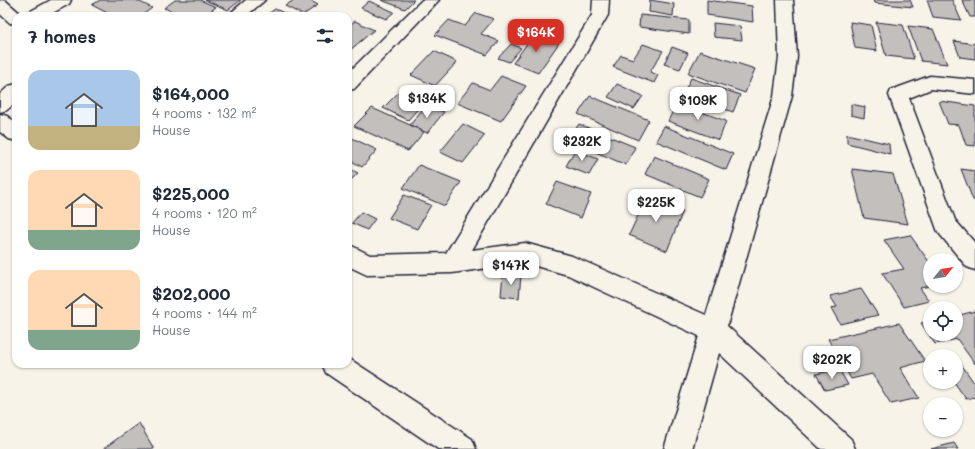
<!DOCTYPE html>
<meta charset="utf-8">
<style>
:root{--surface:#fff;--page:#f6f6f7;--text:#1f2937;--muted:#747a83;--accent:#d93025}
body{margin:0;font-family:Mali,sans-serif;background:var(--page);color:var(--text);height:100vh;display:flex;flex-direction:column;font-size:15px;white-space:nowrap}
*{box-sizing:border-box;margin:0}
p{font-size:13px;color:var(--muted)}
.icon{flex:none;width:22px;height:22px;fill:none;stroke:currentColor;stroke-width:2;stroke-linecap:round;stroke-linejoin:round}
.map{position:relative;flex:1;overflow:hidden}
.side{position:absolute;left:12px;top:12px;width:340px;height:356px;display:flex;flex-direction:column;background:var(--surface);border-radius:12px;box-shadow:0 1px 3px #0004}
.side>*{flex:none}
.needle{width:26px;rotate:60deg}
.tools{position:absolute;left:923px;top:253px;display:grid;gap:8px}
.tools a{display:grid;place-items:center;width:40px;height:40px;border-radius:50%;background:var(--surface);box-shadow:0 1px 3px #0004;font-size:20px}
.price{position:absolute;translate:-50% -34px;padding:0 9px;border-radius:8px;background:#fff;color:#222;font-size:13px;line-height:26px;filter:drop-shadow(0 1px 2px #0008)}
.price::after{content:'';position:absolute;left:50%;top:24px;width:12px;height:9px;margin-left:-6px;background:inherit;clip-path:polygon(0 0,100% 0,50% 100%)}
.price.active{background:var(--accent);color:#fff}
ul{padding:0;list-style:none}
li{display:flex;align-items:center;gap:12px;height:100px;padding:0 16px}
li span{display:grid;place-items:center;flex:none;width:112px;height:80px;border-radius:12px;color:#555}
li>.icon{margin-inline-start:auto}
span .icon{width:48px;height:48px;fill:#fffc;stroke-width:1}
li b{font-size:17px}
h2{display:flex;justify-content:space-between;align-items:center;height:48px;padding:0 16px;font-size:17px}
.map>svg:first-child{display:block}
.building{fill:#c2bfbd;stroke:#22223b}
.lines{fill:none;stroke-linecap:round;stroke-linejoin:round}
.minor-casing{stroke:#22223b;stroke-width:3}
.major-casing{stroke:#22223b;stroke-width:3}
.minor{fill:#f7f3e8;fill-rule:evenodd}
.major{fill:#f7f3e8;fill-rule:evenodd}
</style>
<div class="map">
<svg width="975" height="449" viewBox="0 0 975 449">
<rect width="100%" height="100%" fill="#f7f3e8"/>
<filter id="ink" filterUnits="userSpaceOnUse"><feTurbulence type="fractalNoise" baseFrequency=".025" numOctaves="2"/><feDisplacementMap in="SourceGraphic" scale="8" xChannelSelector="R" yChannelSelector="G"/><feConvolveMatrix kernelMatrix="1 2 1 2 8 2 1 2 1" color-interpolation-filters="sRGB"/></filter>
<g filter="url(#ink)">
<!-- building -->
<g class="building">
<polygon points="100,0 136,0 152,8 141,16 113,16 92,5"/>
<polygon points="175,0 200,0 216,7 204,16 184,16 164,8"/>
<polygon points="205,0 241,0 228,10"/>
<polygon points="294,0 309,0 318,5 303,15 285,6"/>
<polygon points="381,0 414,0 405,9"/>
<polygon points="650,0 674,4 673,16 649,12"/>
<polygon points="707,0 752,6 753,22 707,15"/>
<polygon points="873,0 910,0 913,7 874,3"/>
<polygon points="927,0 952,0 961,20 933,17"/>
<polygon points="962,0 975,0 975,17 970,17"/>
<polygon points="369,1 394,12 386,19 361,8"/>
<polygon points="275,9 291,16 265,16"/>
<polygon points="476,13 494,19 481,34 499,41 487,55 435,35 449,20 465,26"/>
<polygon points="640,15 689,20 689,34 639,27"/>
<polygon points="355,21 374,30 349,51 348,26"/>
<polygon points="850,22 871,25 877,51 855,48"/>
<polygon points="876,22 903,25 914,59 886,56"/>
<polygon points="713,23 740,26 742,40 714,37"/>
<polygon points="908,26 933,29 947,64 921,61"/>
<polygon points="534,34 559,43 538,73 513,63"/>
<polygon points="954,41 975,44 975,59 960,57"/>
<polygon points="511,44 521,48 509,62 498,58"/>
<polygon points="643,44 663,51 650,72 658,75 654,83 613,67 621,55 633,59"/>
<polygon points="672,47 688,53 680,69 664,64"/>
<polygon points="434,51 457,62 435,86 411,75"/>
<polygon points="700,51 755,69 745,93 688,73"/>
<polygon points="501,76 526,86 501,121 457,103 473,83 490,90"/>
<polygon points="691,78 740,95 733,112 683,94"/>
<polygon points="617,84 643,96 634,109 608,97"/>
<polygon points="398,93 422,104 408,120 383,108"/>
<polygon points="590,96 649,120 638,140 578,114"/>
<polygon points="939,101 975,106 975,146 966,145 959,125 948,124"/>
<polygon points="677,103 726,121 719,140 668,121"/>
<polygon points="851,104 865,107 864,118 851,115"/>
<polygon points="426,105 444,112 427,133 410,125"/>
<polygon points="372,108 410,125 424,132 408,151 354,126"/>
<polygon points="463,124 485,135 463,163 440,152"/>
<polygon points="579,124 635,147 626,165 568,140"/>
<polygon points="664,126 733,154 726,170 656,141"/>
<polygon points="847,134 889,144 890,154 847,143"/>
<polygon points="348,136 377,150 362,167 348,159"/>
<polygon points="575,150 598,159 589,175 566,166"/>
<polygon points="654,156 709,179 700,197 645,174"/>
<polygon points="419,165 461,182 445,206 403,188"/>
<polygon points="348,168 358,173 348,183"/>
<polygon points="852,169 893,174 908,224 864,218"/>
<polygon points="961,169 975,171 975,201 973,200"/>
<polygon points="557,182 591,194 581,218 546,204"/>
<polygon points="404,195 431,205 417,229 389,218"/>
<polygon points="647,196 683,211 667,251 629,235"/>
<polygon points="361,212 375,219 367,230 352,223"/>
<polygon points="910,235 930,263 930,286 920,288 929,301 904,307 882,273 904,269 884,240"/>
<polygon points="503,273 521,275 519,298 501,296"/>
<polygon points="861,289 878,315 840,324 831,308 837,307 830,296"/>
<polygon points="975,311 975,364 957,339 935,344 921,323 930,321 930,334 956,334 956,316"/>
<polygon points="899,323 925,361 900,368 919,398 891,404 872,374 851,379 828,339"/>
<polygon points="956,357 975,384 975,397 966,399 954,382 956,382"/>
<polygon points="839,369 848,385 825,390 816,374"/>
<polygon points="139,423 154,449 103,449"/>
<polygon points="954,443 958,449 931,449"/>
</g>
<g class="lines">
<!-- minor casing -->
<g class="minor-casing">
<g id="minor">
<polygon points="0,0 6,1 22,15 16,16 16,24 10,23 0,14"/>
<polygon points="51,0 71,0 69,4 47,16 27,16 29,12"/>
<polygon points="246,0 265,0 246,16 227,16"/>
<polygon points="422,0 439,0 354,89 348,90 348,73"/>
<polygon points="593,0 609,0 608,15 472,250 525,243 572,256 706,315 774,96 779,57 777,0 793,0 797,57 792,96 727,326 851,439 855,449 821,449 719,353 692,449 664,449 699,336 568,275 525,263 452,273 367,275 348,266 348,244 370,255 446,253 592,15"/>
<polygon points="930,76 975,80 975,94 931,89 909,98 955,220 975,243 975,270 967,267 938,232 889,95 891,90"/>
<polygon points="16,84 16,102 7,110 0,112 0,94 9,86"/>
</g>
</g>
<!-- major casing -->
<g class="major-casing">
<g id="major">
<polygon points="0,114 7,116 16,123 16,141 9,139 0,132"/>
<polygon points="348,358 472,439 476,449 438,449 326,373 322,364 348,364"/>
</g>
</g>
<!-- minor -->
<use href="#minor" class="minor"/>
<!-- major -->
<use href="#major" class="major"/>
</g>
</g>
</svg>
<div class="tools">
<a><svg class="needle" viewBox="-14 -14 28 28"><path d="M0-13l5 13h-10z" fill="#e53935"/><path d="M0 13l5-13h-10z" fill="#747a83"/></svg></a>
<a><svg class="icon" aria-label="locate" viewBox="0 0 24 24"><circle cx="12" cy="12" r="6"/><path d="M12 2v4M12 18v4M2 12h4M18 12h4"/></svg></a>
<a>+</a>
<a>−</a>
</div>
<b class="price active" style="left:536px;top:53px">$164K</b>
<b class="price" style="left:427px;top:119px">$134K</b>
<b class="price" style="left:698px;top:121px">$109K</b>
<b class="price" style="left:582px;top:162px">$232K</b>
<b class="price" style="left:656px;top:223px">$225K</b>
<b class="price" style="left:511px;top:286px">$147K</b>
<b class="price" style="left:832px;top:380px">$202K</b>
<section class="side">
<h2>7 homes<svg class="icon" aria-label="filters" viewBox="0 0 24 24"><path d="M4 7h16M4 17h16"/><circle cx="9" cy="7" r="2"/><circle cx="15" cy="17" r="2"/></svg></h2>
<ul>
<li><span style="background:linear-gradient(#a9c7e8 70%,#c2b280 0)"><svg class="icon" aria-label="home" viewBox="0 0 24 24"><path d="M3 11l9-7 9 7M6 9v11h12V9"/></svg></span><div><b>$164,000</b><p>4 rooms · 132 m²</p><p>House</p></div></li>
<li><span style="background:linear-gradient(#ffd9b3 75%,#7fa58c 0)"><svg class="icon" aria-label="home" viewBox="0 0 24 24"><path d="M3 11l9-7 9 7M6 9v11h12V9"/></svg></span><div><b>$225,000</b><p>4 rooms · 120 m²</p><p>House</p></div></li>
<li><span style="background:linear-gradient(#ffd9b3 75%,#7fa58c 0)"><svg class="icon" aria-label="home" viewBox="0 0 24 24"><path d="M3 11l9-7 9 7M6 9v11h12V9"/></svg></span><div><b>$202,000</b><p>4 rooms · 144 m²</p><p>House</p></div></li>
</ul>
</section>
</div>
